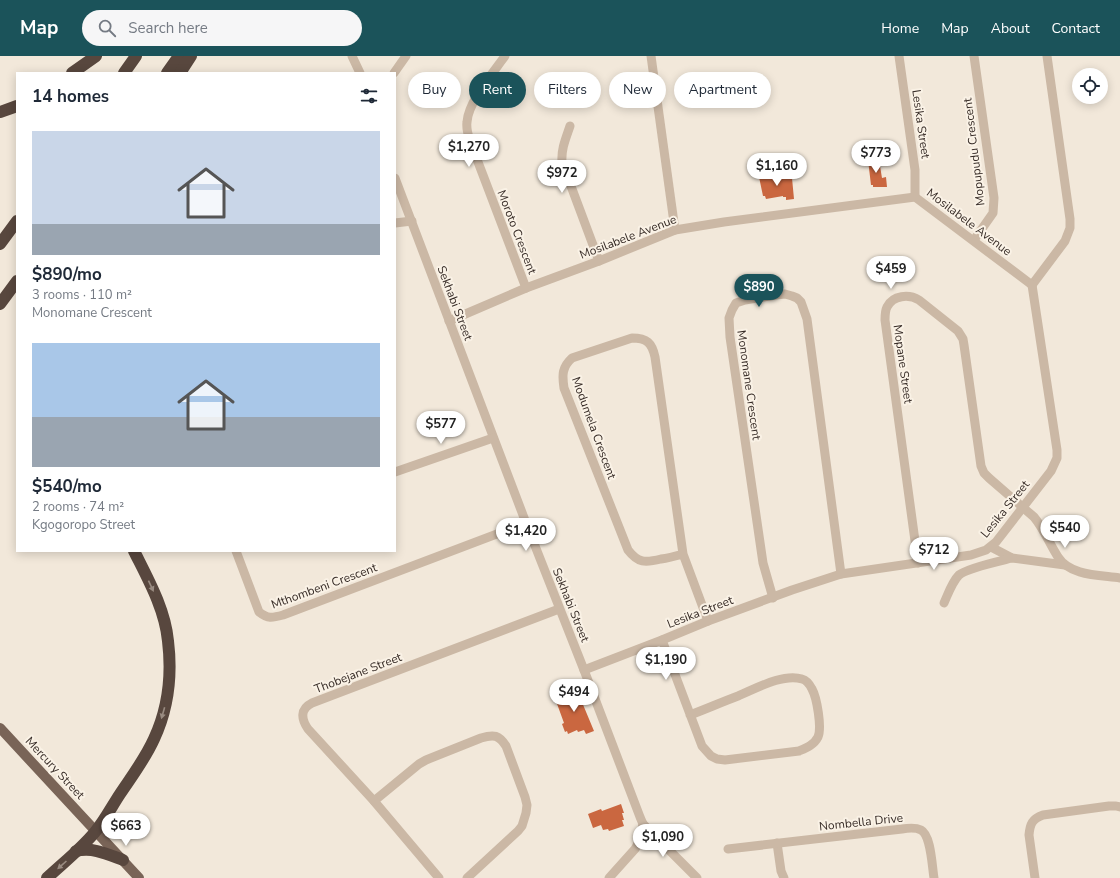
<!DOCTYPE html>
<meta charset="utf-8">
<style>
:root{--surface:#fff;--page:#f6f6f7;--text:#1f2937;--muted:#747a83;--accent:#1b535a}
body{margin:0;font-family:"Nunito Sans",sans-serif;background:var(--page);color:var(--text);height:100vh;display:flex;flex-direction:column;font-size:15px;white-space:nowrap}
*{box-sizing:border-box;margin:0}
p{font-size:13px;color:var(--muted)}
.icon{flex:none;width:22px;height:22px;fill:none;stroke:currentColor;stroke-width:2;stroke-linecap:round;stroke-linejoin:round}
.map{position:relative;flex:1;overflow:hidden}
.drawer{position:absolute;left:16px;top:16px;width:380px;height:480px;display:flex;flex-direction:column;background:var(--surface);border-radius:0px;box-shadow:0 2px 10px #0003}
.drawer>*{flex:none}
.guide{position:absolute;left:408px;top:16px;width:380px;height:36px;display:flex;gap:8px}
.buttons{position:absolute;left:1072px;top:12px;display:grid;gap:8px}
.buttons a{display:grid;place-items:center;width:36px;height:36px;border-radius:50%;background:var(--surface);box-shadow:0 2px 10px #0003;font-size:20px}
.price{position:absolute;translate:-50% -34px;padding:0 9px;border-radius:14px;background:#fff;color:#222;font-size:13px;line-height:26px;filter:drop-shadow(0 1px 2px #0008)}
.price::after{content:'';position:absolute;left:50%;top:24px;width:12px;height:9px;margin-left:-6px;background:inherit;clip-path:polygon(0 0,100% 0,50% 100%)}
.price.active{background:var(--accent);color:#fff}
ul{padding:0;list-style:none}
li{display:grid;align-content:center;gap:8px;height:212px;padding:0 16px}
li span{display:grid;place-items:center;height:124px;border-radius:0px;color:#555}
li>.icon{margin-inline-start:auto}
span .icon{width:72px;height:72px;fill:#fffc;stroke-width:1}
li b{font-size:17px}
h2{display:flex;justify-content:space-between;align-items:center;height:48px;padding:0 16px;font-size:17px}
.tag{padding:0 14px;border-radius:18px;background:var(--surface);box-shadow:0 2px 10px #0003;font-size:14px;line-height:36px}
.tag.active{background:var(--accent);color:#fff}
header{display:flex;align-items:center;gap:24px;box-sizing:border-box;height:56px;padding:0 20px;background:var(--accent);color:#fff}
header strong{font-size:19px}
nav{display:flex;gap:22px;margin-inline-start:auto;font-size:14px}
.search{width:280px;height:36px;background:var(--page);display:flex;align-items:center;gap:10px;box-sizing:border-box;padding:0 14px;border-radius:22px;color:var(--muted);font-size:15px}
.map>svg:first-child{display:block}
.building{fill:#ca6740}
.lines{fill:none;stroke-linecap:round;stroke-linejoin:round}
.minor{stroke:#cbb8a5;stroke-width:9}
.major{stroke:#796457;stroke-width:10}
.highway{stroke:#58473e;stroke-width:12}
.oneway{fill:#998b81}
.labels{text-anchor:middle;stroke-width:4;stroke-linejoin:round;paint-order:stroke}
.street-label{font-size:12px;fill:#372c27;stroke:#faf2e6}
</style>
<header>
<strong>Map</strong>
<div class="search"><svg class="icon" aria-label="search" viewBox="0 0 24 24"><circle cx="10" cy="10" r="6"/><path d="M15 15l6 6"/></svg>Search here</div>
<nav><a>Home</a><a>Map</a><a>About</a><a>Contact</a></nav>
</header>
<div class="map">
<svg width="1120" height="822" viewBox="0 0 1120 822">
<rect width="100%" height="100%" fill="#f2e8da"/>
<!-- building -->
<g class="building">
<polygon points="875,103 875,105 879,104 882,122 886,121 887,131 873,131 873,129 871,129 868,104"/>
<polygon points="781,118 785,118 785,123 792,122 794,143 786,144 786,141 783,141 783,140 766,143 765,140 763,140 759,121"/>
<polygon points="573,630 577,640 579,639 594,675 586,678 584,674 578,676 577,674 568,678 567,675 565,676 562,668 564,667 556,645 569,640 566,633"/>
<polygon points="621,748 624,757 622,757 624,764 622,764 624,770 609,775 608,773 603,774 601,769 593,772 588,758 601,753 602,755"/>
</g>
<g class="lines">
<!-- minor -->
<g class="minor">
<polyline points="352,0 360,17"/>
<path d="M505,0c-12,17 -37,46 -38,66 -1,7 1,13 3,19l56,147"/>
<polyline points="651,0 675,174"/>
<polyline points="899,0 915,114 915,141"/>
<polyline points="974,0 994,142 993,157 974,184"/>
<polyline points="394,17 406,0"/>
<path d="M570,70c-4,12 -9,23 -8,36l37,99"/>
<polyline points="395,122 526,467 584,614 640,761 643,768 639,786 635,793 609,822"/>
<polyline points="395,167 412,165"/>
<polyline points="1032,229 1065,185 1070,172 1070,163 1047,0"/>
<polyline points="449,265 526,232 599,205 675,174 724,166 915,141 1032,229"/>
<polyline points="395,416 493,382"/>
<polyline points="991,491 1012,502 1065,509"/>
<path d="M236,495l23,61c9,7 13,6 24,3l243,-92"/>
<path d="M683,498c-7,2 -14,4 -22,5 -16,4 -23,4 -33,-9l-64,-162c-2,-13 -2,-21 8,-30l60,-20c15,0 20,5 23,19l28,197 25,67"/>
<path d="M918,507l-33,-243c0,-4 0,-9 2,-13 6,-12 22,-13 32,-7l39,31 5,8 1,6 17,121 3,7 5,5 45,39c10,12 15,26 24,40 12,19 42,18 62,21"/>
<polyline points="773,542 763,507 730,281 729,262 732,254 736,247 745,244 776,239 785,238 792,240 797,242 801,246 807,263 841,518"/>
<path d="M944,547c4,-9 8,-21 15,-28 8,-7 41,-14 53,-17"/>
<path d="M662,584l40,106 9,10 6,3 8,1 74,-9c7,-3 15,-6 19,-14 4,-9 -1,-39 -6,-48 -2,-4 -6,-9 -10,-10 -19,-6 -47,10 -64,17 -16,6 -32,13 -48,19"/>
<polyline points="584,614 662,584 708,565 792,534 841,518 971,499 986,494 996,486 1051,415 1057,402 1057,394 1032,229"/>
<path d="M374,745l45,-37 7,-4 55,-22c13,-4 18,-3 25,8l19,51 2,8 -1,8 -4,13 -4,5 -51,47"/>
<polyline points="643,768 697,822"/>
<polyline points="777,787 781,815 784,822"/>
<path d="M728,793l174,-20c6,-1 13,-2 19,1 10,5 11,36 13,48"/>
<path d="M439,822l-65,-77 -66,-72c-7,-10 -8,-20 4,-26l247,-94"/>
<path d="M1035,822l-6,-43c1,-11 3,-16 14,-20l66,-9h7l4,1"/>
</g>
<!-- major -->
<polyline class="major" points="0,672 139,822"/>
<!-- highway -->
<g class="highway">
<polyline points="72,17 96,0"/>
<polyline points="124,17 136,0"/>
<polyline points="167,17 179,0"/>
<polyline points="180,17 191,0"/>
<polyline points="0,56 17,50"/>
<polyline points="0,188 17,165"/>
<polyline points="0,248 17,225"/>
<path d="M76,795c17,-4 31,3 47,9"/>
<path d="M47,822c16,-15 34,-29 48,-46 10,-12 17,-26 25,-38 12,-18 25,-35 34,-55 14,-30 18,-65 14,-98 -3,-32 -20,-62 -34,-90"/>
</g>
</g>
<!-- one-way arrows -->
<defs><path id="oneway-solid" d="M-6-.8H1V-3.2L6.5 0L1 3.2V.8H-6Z"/></defs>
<g class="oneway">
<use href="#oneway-solid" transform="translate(151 530) rotate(65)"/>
<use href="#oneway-solid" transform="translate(163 657) rotate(106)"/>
<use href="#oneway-solid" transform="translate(62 809) rotate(138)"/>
</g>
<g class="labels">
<!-- street labels -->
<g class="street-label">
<text transform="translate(921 68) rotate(82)" y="4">Lesika Street</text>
<text transform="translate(974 96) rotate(-97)" y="4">Mopupudu Crescent</text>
<text transform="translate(969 166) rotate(37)" y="4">Mosilabele Avenue</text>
<text transform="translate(517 176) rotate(69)" y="4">Moroto Crescent</text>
<text transform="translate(628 181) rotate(-21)" y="4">Mosilabele Avenue</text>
<text transform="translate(455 247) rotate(69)" y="4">Sekhabi Street</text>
<text transform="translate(903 308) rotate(82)" y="4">Mopane Street</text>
<text transform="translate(749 329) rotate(82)" y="4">Monomane Crescent</text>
<text transform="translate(594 372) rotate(70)" y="4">Modumela Crescent</text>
<text transform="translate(1005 453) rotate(-51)" y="4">Lesika Street</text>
<text transform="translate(324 530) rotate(-20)" y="4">Mthombeni Crescent</text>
<text transform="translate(571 549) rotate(68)" y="4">Sekhabi Street</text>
<text transform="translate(700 556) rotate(-21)" y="4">Lesika Street</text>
<text transform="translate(358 617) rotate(-21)" y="4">Thobejane Street</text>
<text transform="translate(55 712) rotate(47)" y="4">Mercury Street</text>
<text transform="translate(861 766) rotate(-6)" y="4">Nombella Drive</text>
</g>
</g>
</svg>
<div class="buttons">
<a><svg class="icon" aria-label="locate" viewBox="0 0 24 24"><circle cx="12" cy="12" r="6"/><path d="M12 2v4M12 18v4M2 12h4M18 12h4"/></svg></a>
</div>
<b class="price" style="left:469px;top:112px">$1,270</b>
<b class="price" style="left:876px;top:118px">$773</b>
<b class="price" style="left:777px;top:131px">$1,160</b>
<b class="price" style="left:562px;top:138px">$972</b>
<b class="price" style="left:891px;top:234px">$459</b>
<b class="price active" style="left:759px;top:252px">$890</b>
<b class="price" style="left:441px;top:389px">$577</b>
<b class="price" style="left:1065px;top:493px">$540</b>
<b class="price" style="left:526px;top:496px">$1,420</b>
<b class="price" style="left:934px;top:515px">$712</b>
<b class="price" style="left:666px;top:625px">$1,190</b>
<b class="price" style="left:574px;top:657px">$494</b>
<b class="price" style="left:126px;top:791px">$663</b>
<b class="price" style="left:663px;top:802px">$1,090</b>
<div class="guide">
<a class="tag">Buy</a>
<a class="tag active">Rent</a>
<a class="tag">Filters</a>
<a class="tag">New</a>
<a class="tag">Apartment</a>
</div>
<section class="drawer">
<h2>14 homes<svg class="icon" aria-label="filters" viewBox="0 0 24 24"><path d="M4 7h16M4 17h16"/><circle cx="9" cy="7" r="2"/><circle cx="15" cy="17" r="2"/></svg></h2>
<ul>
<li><span style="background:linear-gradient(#c9d6e8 75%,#9aa5b1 0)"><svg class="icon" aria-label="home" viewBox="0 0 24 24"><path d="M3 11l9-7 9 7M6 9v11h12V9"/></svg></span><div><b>$890/mo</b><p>3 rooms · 110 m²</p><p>Monomane Crescent</p></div></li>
<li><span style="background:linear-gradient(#a9c7e8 60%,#9aa5b1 0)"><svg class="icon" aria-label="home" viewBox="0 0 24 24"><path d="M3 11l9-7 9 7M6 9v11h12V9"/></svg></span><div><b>$540/mo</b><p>2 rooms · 74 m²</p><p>Kgogoropo Street</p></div></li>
</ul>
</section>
</div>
